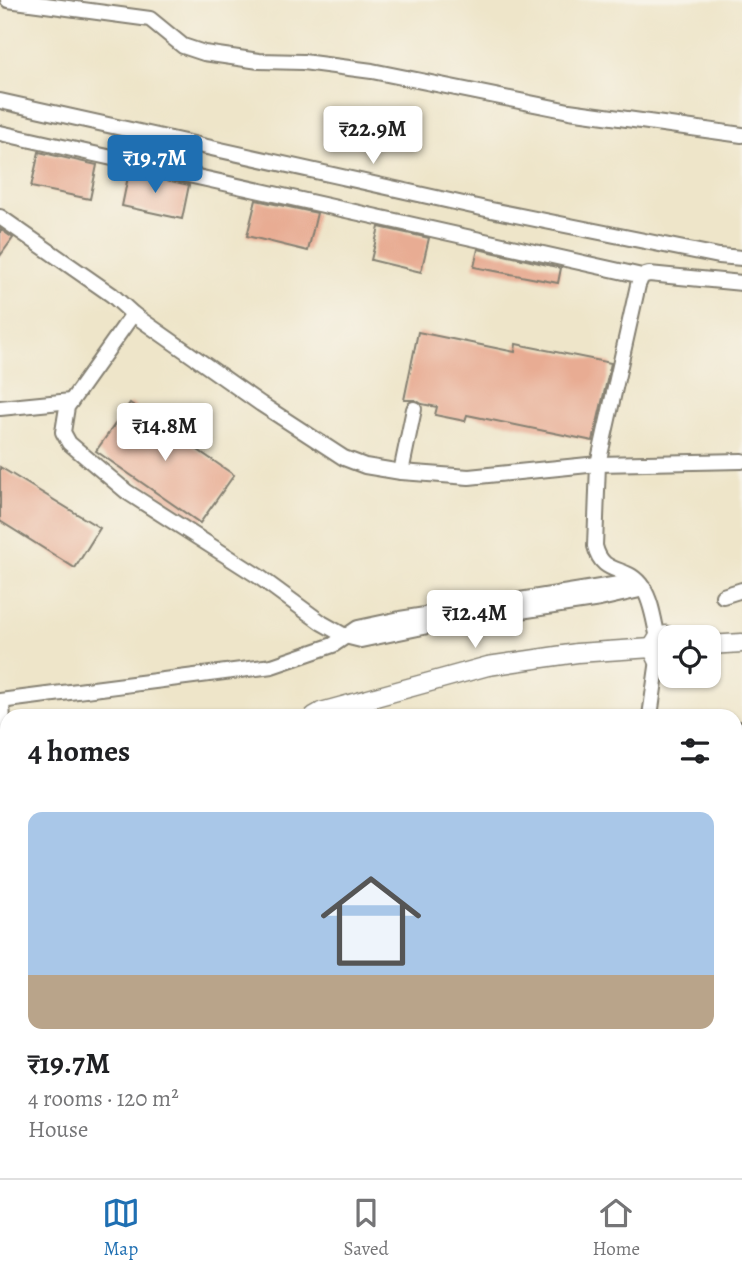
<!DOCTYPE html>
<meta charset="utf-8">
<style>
:root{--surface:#fff;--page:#f6f6f6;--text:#202124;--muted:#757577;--line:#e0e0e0;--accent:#1f6fb2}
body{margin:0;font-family:Alegreya,serif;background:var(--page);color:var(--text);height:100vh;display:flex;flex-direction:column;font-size:26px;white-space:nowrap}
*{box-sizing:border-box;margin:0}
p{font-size:23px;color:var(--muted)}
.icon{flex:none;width:38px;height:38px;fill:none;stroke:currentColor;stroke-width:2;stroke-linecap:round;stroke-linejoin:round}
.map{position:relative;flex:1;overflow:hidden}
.sheet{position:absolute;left:0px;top:709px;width:742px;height:471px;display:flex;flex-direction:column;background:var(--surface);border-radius:21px 21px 0 0;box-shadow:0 2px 5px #0004}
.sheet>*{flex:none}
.controls{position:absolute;left:658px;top:625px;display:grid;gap:14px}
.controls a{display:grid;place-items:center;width:63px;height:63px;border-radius:14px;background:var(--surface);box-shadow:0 2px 5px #0004;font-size:35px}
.price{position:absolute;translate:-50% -60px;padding:0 16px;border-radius:7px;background:#fff;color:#222;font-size:23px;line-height:46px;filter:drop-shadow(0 2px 4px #0008)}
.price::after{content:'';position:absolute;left:50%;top:42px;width:21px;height:16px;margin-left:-10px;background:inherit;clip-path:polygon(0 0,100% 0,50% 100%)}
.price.current{background:var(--accent);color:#fff}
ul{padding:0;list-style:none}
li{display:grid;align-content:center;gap:14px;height:371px;padding:0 28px}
li span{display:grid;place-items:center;height:217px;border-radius:14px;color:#555}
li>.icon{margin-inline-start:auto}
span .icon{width:126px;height:126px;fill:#fffc;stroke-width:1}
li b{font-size:30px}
h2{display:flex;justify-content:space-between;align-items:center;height:84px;padding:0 28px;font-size:30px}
.tabs{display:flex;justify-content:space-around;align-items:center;height:98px;border-top:2px solid var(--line);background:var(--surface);font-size:19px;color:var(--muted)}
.tabs a{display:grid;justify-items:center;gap:4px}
.tabs .current{color:var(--accent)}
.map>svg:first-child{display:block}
.building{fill:#e8ac93}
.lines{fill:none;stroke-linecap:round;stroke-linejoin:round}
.minor-casing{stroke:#858072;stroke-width:18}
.major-casing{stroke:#858072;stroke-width:21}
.minor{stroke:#fff;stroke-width:14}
.major{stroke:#fff;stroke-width:18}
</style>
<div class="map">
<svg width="742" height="1178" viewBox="0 0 742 1178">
<rect width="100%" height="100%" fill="#f7f3e8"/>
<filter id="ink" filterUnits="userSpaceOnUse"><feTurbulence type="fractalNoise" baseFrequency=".0143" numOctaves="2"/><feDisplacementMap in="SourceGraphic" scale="14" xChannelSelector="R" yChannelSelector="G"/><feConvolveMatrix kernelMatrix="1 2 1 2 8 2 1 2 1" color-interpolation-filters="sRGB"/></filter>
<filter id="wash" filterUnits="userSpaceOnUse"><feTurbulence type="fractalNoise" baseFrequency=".00686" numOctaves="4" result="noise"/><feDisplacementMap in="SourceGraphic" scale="28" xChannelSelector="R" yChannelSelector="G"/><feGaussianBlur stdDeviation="1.57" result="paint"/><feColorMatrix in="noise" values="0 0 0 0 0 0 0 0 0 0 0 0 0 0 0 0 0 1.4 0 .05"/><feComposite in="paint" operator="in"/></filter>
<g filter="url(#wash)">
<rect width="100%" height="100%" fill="#eee5c9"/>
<g id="blocks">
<!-- building -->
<g class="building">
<polygon points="39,152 97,165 90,199 31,187"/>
<polygon points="129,172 189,185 182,219 122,206"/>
<polygon points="256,200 317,213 308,251 247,236"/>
<polygon points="379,227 429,238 421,272 371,260"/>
<polygon points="0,229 13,238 0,256"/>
<polygon points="478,249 561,268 558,283 474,267"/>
<polygon points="418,332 515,352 516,344 611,363 593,441 467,415 465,421 435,415 437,407 422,404 415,400 404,400"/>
<polygon points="130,403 234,475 200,523 96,451"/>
<polygon points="0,467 100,528 75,568 0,521"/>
</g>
</g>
</g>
<g filter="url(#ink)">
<use href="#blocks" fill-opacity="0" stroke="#858072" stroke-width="2"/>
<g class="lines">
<!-- minor casing -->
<g class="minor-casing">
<g id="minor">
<polyline points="8,0 150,19 183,46 204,53 259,61 303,62 372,71 569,111 742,135"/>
<polyline points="0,101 486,209 719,256 742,258"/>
<polyline points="0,133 642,276"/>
<polyline points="0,217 112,295 133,314"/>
<polyline points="0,408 71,401"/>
<polyline points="401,472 414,409"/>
<polyline points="644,589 600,599 442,623 361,640 345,636 322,623 258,576 127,492 69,443 63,432 67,407 133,314 261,404 344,458 365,466 401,472 469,477 598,464 742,461"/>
<polyline points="723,596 742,590"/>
<path d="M658,638c-4,-16 -6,-36 -15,-50 -16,-25 -40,-10 -48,-42l3,-82 40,-179 4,-9 7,-2 93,9"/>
<polyline points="0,701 272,666 333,645 358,628 400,619 625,583 644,589"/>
<polyline points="650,716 658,660"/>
<polyline points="735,729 742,729"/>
<polyline points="0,786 4,745 2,701"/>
<polyline points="735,809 739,809 739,832 742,833"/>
<polyline points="735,924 742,926"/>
<polyline points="735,964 742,965"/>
<polyline points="0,1052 7,1053"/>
<polyline points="466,1178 467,1172"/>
</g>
</g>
<!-- major casing -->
<g class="major-casing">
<g id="major">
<polyline points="709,645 742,643"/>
<polyline points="670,661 658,660 652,648 658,638 666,635 671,637"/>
<polyline points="314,716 321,712 488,666 577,653 652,648"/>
<polyline points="0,899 7,893"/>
</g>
</g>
<!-- minor -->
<use href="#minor" class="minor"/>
<!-- major -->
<use href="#major" class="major"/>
</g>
</g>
</svg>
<div class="controls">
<a><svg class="icon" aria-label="locate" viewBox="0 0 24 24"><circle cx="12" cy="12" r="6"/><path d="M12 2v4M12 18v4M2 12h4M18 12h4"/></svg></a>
</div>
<b class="price" style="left:373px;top:166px">₹22.9M</b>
<b class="price current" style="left:155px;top:195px">₹19.7M</b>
<b class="price" style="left:165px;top:463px">₹14.8M</b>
<b class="price" style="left:475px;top:650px">₹12.4M</b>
<section class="sheet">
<h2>4 homes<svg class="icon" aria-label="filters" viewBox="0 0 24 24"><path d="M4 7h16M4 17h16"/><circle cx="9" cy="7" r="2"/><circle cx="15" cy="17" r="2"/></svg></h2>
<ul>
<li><span style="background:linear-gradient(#a9c7e8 75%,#b9a48a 0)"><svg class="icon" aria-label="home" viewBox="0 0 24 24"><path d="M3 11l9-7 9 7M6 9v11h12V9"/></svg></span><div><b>₹19.7M</b><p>4 rooms · 120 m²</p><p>House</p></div></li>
</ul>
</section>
</div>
<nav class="tabs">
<a class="current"><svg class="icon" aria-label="map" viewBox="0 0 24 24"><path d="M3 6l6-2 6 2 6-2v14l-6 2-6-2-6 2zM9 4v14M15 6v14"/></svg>Map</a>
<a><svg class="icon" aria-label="saved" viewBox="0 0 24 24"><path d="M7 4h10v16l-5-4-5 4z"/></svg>Saved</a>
<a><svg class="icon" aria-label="home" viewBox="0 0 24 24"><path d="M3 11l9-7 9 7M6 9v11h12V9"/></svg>Home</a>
</nav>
